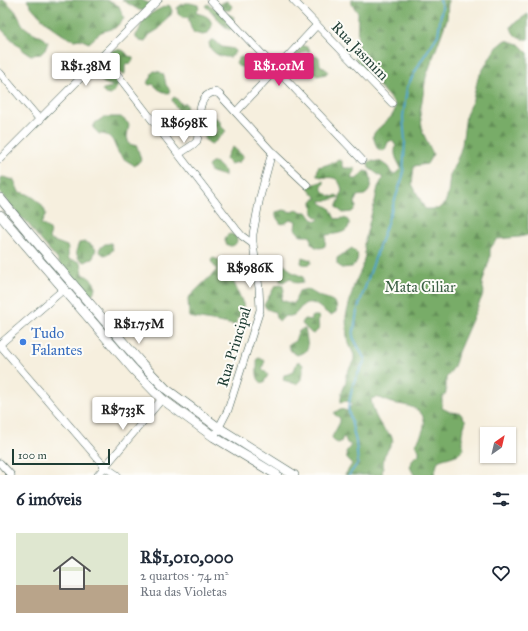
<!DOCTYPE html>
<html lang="pt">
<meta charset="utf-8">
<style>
:root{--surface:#fff;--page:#f2f2f3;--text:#1f2937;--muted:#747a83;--line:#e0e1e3;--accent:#db2777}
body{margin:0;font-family:"IM FELL Great Primer",serif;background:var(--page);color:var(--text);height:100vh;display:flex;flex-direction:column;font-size:15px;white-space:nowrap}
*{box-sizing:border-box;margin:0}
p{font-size:13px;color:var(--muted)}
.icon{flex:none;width:22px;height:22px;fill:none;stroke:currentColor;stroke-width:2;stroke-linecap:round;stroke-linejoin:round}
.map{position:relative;height:475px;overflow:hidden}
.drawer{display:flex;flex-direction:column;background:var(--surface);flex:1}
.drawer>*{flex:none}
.needle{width:26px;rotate:34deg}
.fabs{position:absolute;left:480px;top:427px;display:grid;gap:8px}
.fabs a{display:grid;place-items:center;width:36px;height:36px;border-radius:0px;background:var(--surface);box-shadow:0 1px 3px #0004;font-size:20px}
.scale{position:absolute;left:12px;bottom:10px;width:98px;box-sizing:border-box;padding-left:4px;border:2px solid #1f3d34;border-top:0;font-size:11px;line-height:14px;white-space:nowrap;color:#1f3d34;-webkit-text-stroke:3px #fdfcf7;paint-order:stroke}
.price{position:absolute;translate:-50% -34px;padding:0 9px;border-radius:4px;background:#fff;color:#222;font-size:13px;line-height:26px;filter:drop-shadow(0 1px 2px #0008)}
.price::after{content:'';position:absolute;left:50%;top:24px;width:12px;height:9px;margin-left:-6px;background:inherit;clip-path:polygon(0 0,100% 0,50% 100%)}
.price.selected{background:var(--accent);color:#fff}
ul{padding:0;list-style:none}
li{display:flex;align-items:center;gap:12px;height:100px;padding:0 16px}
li+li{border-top:1px solid var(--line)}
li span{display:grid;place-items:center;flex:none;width:112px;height:80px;border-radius:0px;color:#555}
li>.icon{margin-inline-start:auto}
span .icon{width:48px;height:48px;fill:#fffc;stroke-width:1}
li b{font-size:17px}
h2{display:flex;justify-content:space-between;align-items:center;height:48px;padding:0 16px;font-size:17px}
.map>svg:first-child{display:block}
.forest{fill:url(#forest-firs);stroke:#4c744e}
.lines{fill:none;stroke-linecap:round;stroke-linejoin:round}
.stream{stroke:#50a5cc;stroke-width:2}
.minor-casing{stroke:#3f584e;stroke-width:8}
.major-casing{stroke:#3f584e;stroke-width:10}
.minor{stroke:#fff;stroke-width:7}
.major{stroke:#fff;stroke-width:9}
.shop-dot{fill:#3f7fe0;stroke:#fdfcf7;stroke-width:1.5}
.labels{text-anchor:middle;stroke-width:4;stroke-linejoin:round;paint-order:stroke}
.street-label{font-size:15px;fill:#1f3d34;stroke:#fdfcf7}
.park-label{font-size:15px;fill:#3c6045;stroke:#fdfcf7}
.shop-label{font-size:15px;fill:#366cbe;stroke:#fdfcf7;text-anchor:start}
</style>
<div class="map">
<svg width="528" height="475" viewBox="0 0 528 475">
<defs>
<pattern id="forest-firs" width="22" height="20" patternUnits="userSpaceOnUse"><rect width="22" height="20" fill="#78ac68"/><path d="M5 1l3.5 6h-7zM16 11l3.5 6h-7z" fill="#628d56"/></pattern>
</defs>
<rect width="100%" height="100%" fill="#fdfcf7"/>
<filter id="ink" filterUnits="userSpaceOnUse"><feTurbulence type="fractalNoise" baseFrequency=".025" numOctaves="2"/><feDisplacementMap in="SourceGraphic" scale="8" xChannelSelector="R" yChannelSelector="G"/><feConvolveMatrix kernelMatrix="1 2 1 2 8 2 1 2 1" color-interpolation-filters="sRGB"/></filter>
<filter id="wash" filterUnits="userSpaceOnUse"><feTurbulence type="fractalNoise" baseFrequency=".012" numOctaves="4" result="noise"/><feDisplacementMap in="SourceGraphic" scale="16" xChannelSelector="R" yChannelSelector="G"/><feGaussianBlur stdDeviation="0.9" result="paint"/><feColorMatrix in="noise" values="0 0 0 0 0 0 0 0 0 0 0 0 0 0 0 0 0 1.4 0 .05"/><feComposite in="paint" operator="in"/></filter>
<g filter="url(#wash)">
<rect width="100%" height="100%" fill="#f6efde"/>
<!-- forest -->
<g class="forest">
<path d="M0,0h4c4,3 14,13 15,17 2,5 3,8 7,11 7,6 16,7 22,14l-3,8 -4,4 -10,1 -7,-4 -24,-23z"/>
<path d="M27,0h79l13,6 5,13 -9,9 -14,4 -12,11c-3,-1 -6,-3 -9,-4 -2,0 -4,1 -6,1 -15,-4 -40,-27 -47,-40z"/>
<polygon points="122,0 141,0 151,4 145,11 139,10"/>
<path d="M352,0h96l-1,19 -21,58 -6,36 3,20 10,21 -6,10 -13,2 -2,18 13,25h13l7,-6 3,-9 2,-19 9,-20 3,-10 4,-30 7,-16 5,-21 17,-29 11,-9 13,4 9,9v182l-8,2 -23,2 -7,10v9l-8,26 2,8 -26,60c-2,11 -5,18 -12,26v15l-4,5v10l8,4 10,1 6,8c-1,4 -3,8 -4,12 -1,10 7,19 -9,23 -5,2 -9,2 -15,5l-4,14h-20l-4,-8c2,-6 2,-10 9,-12v-5l-4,-5c13,-18 15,-35 -11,-40 -4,-1 -8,-1 -12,-2 -8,-2 -12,-8 -21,-4 2,14 8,28 20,36l2,6 -9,15 -2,19h-37l7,-11 -5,-5 -1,-7 5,-7 -4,-2 -2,-5 -2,-1 -2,5 -3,1 -4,-2 -2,-4 8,-15v-4l-5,-3 -1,-2 6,-4 8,2 4,-7 -4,-3 -7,1c-1,-12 7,-18 5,-27l8,-15v-5l-7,-16 -1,-23 8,-31 8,-17 3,-13 -1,-11 8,-32 2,-6 4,-19 5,-9 -14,-10 -1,-5 2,-2 11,1 7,5 4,7h3l6,-6c-4,-8 -8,-13 -5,-22l-4,-6 -4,2 -3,8 -3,1 -5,-3 -4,-12c1,-3 3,-6 6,-8 6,-7 18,-12 16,-24l-40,-45 2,-6 1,-40 -6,-9z"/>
<polygon points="227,1 232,6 230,10 223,10 219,4"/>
<path d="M185,3h5l8,2 1,3 -3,3v2c8,2 15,3 16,13l-4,7 -5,2 -9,-2 -3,-5 -3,-11h-5l-5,-3 -1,-6 4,-3z"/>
<polygon points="207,4 234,17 231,29 229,30 220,22 218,19 210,10 206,7 205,6"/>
<path d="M168,5l2,1 2,5 -1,4 -4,3 -8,11 -10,6 -4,7 -5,-1 -4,-3v-3c4,-4 4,-9 7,-14 6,-8 17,-12 25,-16z"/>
<path d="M528,14v25c-9,1 -15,-3 -17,-12l2,-3z"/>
<path d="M211,40h2l9,7 12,2 1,3 -4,5c-10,1 -21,-4 -22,-14z"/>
<polygon points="300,46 304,46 309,48 310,51 305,51 293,60 290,59 292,55 299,51"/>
<path d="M113,50c6,-1 12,-1 15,6l5,1v3l-3,4 -3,-1 -2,2v8l-1,2 -8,-5 -12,-11z"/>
<path d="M314,56l5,1 1,8 8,6 -2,3 -9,2c-6,-5 -8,-11 -6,-19z"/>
<polygon points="242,57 247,58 249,60 249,64 245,68 238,66 236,63 239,58"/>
<circle cx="289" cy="69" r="5.5"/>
<polygon points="154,71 160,72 164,75 166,85 170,90 168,94 158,89 153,84 149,85 147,83 151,78 152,73"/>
<path d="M103,73c5,0 13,5 17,9l-6,10 -3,3 -6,-1 -3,-3 1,-2 9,-2 1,-1 -9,-3 -5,-4 -1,-3z"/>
<path d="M174,97l2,1 4,5 6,1 1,8 -2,2h-4c-2,-3 -9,-12 -9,-15z"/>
<polygon points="207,116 218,119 220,121 220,125 226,131 216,141 211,144 204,139 204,137 207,134 217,132 218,130 214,126 207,128 201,125 200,120"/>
<path d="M104,117h17l8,7 -2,13 2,7 8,2 4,14 -6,6c-5,-4 -11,-6 -15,-11 -8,-11 -5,-21 -21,-21l-6,-6 2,-5z"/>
<polygon points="233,147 244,157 239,162 230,164 226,160 228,153"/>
<path d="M339,160l3,1v5l2,2h9l2,1v3l-4,4 1,3h5l7,-8 5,1c3,6 3,18 -3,22 -2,2 -6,1 -9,2l-2,5 1,7 -4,4 -9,1 -6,-5v-3c3,-5 3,-9 5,-15 -5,-20 -15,-8 -25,-15l1,-8 8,-2z"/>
<path d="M213,162c5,1 8,6 12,9v5l-14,-4 -3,-6z"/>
<path d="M3,177l11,3 5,12c12,1 24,11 27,22l-5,10c6,4 13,5 8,14l2,2 16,6 1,2c0,18 1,8 13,15l2,11c9,5 16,10 9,21h-2l-2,-1 -25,-25 -5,-9 -24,-28 -6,-9 -8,-7 -20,-23v-15z"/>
<path d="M324,181v2l-3,5c3,4 8,8 12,9l3,-2 3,2 -9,3 -10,1 3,3 7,4 5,11 9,-1c3,1 6,3 5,7 -1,9 -16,9 -23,10l-1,11c-6,4 -10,1 -14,-3v-6l-2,-1h-8l-6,-7 1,-8 -5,-2 -5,4 -5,1 -5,-7v-5l8,-2 8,2 5,-3 5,3h5l5,7 5,2 2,-2 -6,-5 -1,-13 2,-2h4l-9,-10 -1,-3z"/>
<circle cx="231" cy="240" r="6"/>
<polygon points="85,242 90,244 96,249 93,258 85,262 78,258 76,251 79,243"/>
<polygon points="111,243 113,249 109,254 104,255 100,252 99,249 105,244 107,244"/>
<path d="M352,248l5,5c2,5 -1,11 -5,14l-11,1 -4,-4v-6z"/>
<path d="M302,257l9,3v3c-4,2 -7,2 -10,0z"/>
<polygon points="213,258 222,261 226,260 231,264 230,267 228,269 244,306 235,325 189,317 188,298 217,270 212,263 211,260"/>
<polygon points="283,265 286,265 292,272 303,277 303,282 296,283 290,278 283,282 280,281 280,279 283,274 279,271 281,266"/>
<polygon points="263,267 268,270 269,276 263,280 262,280 262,270"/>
<path d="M281,285l2,1v2l1,2 -3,10 13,4 5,-13 8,-2c4,2 8,5 12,7 8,3 21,4 17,16l-5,3c-7,-3 -12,-10 -19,-12 -14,-3 -11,16 -27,13l-5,5 -4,-3 -1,-6 -8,-3 -3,-4 10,-17 1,-2z"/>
<polygon points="314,316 318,316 319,317 318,322 319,329 314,334 311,333 302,324 304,319 311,320 311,317"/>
<path d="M302,329h3c1,2 2,14 3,18l-3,5 -8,3 -6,-4 -3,-6 7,-4 3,-9z"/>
<path d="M259,358l6,3 -3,7 6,7 -4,7 -2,1c-8,-5 -4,-16 -5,-24z"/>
<path d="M297,362h3l3,3c0,8 1,14 -7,19l-13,-4 1,-5c10,-1 10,-4 13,-13z"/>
</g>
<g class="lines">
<!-- stream -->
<polyline class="stream" points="349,475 358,463 356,442 348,408 353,384 365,360 353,337 357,311 403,176 405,141 403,117 407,87 421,61 438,35 442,7 440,0"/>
</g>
</g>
<g filter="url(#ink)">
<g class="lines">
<!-- minor casing -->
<g class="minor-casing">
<g id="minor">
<polyline points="211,0 362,160"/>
<polyline points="293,0 392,103"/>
<polyline points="103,56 236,229 242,236 253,244"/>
<polyline points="0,73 40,120"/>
<polyline points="236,112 317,25"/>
<path d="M179,154l15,-10 3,-3c4,-15 -3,-46 18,-49l4,2 53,58 35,33"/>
<polyline points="0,159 158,0"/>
<polyline points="0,344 64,289"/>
<polyline points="0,345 105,467 117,475"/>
<polyline points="214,437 228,410 260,310 259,288 253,244 253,234 260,197 272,152"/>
<polyline points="0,463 11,475"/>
<polyline points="98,475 162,399"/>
</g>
</g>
<!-- major casing -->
<g class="major-casing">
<g id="major">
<polyline points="0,198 28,232 141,363 166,389 219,428 294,475"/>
<polyline points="0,215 133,369 162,399 214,437 277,475"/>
</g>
</g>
<!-- minor -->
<use href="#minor" class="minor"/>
<!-- major -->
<use href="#major" class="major"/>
</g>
</g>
<!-- markers -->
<circle class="shop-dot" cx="23" cy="342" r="4"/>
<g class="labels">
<!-- street labels -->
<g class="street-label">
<text transform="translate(360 51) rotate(46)" y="5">Rua Jasmim</text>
<text transform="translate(234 347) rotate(-73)" y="5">Rua Principal</text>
</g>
<!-- park labels -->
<g class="park-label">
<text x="420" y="292">Mata Ciliar</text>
</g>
<!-- shop labels -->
<g class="shop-label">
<text x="31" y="338">Tudo<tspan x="31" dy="17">Falantes</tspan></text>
</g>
</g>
</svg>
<div class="fabs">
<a><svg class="needle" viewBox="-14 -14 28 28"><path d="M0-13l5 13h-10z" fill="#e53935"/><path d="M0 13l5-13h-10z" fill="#747a83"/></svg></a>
</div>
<div class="scale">100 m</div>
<b class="price" style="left:86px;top:87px">R$1.38M</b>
<b class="price selected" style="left:279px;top:87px">R$1.01M</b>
<b class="price" style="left:184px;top:144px">R$698K</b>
<b class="price" style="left:250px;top:289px">R$986K</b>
<b class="price" style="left:139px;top:345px">R$1.75M</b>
<b class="price" style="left:123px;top:431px">R$733K</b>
</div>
<section class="drawer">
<h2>6 imóveis<svg class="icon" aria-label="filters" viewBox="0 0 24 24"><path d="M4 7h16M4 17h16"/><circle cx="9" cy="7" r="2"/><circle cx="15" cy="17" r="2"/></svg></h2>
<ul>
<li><span style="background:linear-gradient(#dfe7d0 65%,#b9a48a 0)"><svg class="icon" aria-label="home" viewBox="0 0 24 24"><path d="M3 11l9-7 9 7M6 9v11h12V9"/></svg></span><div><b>R$1,010,000</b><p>2 quartos · 74 m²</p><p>Rua das Violetas</p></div><svg class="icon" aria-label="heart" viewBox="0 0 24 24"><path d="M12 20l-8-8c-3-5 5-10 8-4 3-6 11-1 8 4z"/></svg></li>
</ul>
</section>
